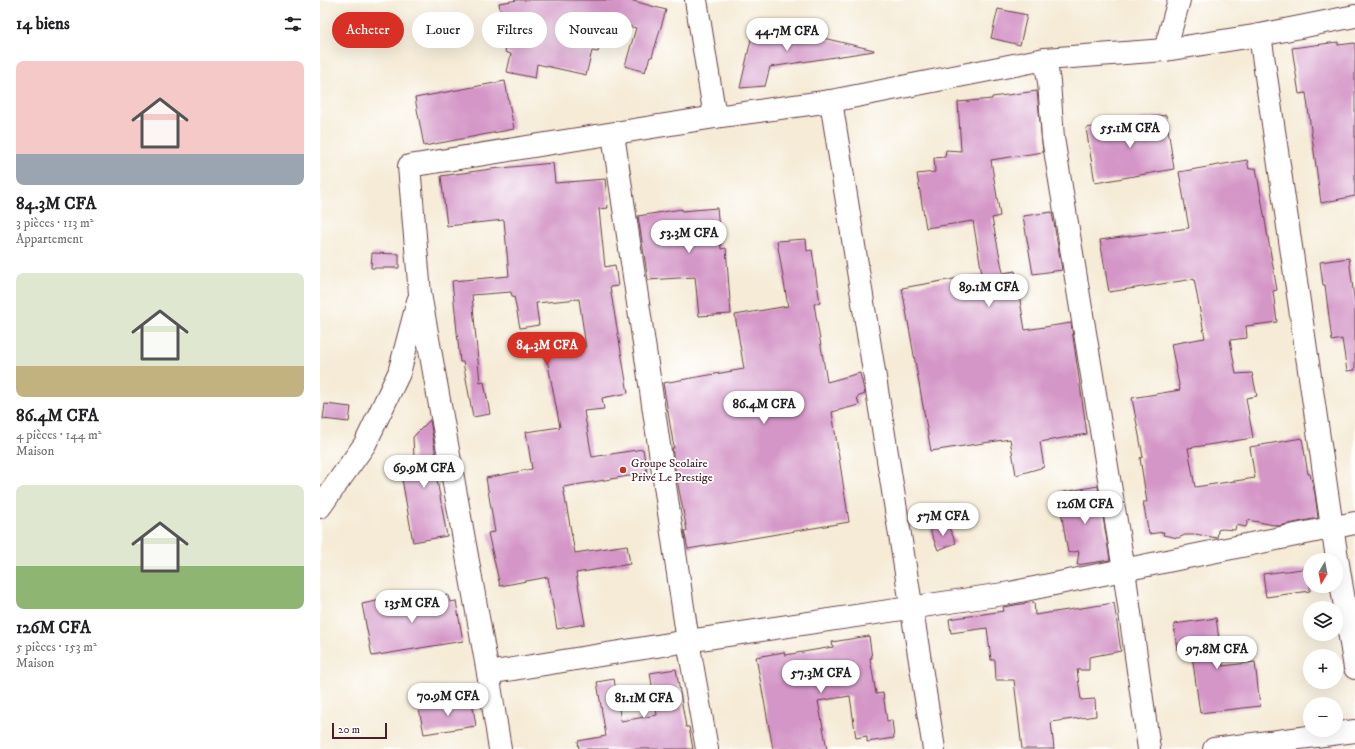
<!DOCTYPE html>
<html lang="fr">
<meta charset="utf-8">
<style>
:root{--surface:#fff;--page:#f2f2f2;--text:#202124;--muted:#757577;--accent:#d93025}
body{margin:0;font-family:"IM FELL DW Pica",serif;background:var(--page);color:var(--text);height:100vh;display:flex;flex-direction:column;font-size:15px;white-space:nowrap}
*{box-sizing:border-box;margin:0}
p{font-size:13px;color:var(--muted)}
.icon{flex:none;width:22px;height:22px;fill:none;stroke:currentColor;stroke-width:2;stroke-linecap:round;stroke-linejoin:round}
.map{position:relative;flex:1;overflow:hidden}
.side{display:flex;flex-direction:column;background:var(--surface);width:320px}
.side>*{flex:none}
.top-card{position:absolute;left:12px;top:12px;width:380px;height:36px;display:flex;gap:8px}
.needle{width:26px;rotate:190deg}
.fabs{position:absolute;left:983px;top:553px;display:grid;gap:8px}
.fabs a{display:grid;place-items:center;width:40px;height:40px;border-radius:50%;background:var(--surface);box-shadow:0 4px 16px #0002;font-size:20px}
.scale{position:absolute;left:12px;bottom:10px;width:55px;box-sizing:border-box;padding-left:4px;border:2px solid #4a1f2b;border-top:0;font-size:11px;line-height:14px;white-space:nowrap;color:#4a1f2b;-webkit-text-stroke:3px #fff;paint-order:stroke}
.price{position:absolute;translate:-50% -34px;padding:0 9px;border-radius:14px;background:#fff;color:#222;font-size:13px;line-height:26px;filter:drop-shadow(0 1px 2px #0008)}
.price::after{content:'';position:absolute;left:50%;top:24px;width:12px;height:9px;margin-left:-6px;background:inherit;clip-path:polygon(0 0,100% 0,50% 100%)}
.price.active{background:var(--accent);color:#fff}
ul{padding:0;list-style:none}
li{display:grid;align-content:center;gap:8px;height:212px;padding:0 16px}
li span{display:grid;place-items:center;height:124px;border-radius:8px;color:#555}
li>.icon{margin-inline-start:auto}
span .icon{width:72px;height:72px;fill:#fffc;stroke-width:1}
li b{font-size:17px}
h2{display:flex;justify-content:space-between;align-items:center;height:48px;padding:0 16px;font-size:17px}
.pill{padding:0 14px;border-radius:18px;background:var(--surface);box-shadow:0 4px 16px #0002;font-size:14px;line-height:36px}
.pill.active{background:var(--accent);color:#fff}
main{display:flex;flex:1;min-height:0}
.map>svg:first-child{display:block}
.building{fill:#d496c7}
.lines{fill:none;stroke-linecap:round;stroke-linejoin:round}
.minor-casing{stroke:#643e45;stroke-width:24}
.minor{stroke:#fff;stroke-width:22}
.poi-dot{fill:#c8321e;stroke:#fff;stroke-width:1.5}
.labels{text-anchor:middle;stroke-width:3.5;stroke-linejoin:round;paint-order:stroke}
.poi-label{font-size:12px;fill:#4a1f2b;stroke:#fff;text-anchor:start}
</style>
<main>
<section class="side">
<h2>14 biens<svg class="icon" aria-label="filters" viewBox="0 0 24 24"><path d="M4 7h16M4 17h16"/><circle cx="9" cy="7" r="2"/><circle cx="15" cy="17" r="2"/></svg></h2>
<ul>
<li><span style="background:linear-gradient(#f6c9c9 75%,#9aa5b1 0)"><svg class="icon" aria-label="home" viewBox="0 0 24 24"><path d="M3 11l9-7 9 7M6 9v11h12V9"/></svg></span><div><b>84.3M CFA</b><p>3 pièces · 113 m²</p><p>Appartement</p></div></li>
<li><span style="background:linear-gradient(#dfe7d0 75%,#c2b280 0)"><svg class="icon" aria-label="home" viewBox="0 0 24 24"><path d="M3 11l9-7 9 7M6 9v11h12V9"/></svg></span><div><b>86.4M CFA</b><p>4 pièces · 144 m²</p><p>Maison</p></div></li>
<li><span style="background:linear-gradient(#dfe7d0 65%,#8fb573 0)"><svg class="icon" aria-label="home" viewBox="0 0 24 24"><path d="M3 11l9-7 9 7M6 9v11h12V9"/></svg></span><div><b>126M CFA</b><p>5 pièces · 153 m²</p><p>Maison</p></div></li>
</ul>
</section>
<div class="map">
<svg width="1035" height="749" viewBox="0 0 1035 749">
<rect width="100%" height="100%" fill="#fff"/>
<filter id="ink" filterUnits="userSpaceOnUse"><feTurbulence type="fractalNoise" baseFrequency=".025" numOctaves="2"/><feDisplacementMap in="SourceGraphic" scale="8" xChannelSelector="R" yChannelSelector="G"/><feConvolveMatrix kernelMatrix="1 2 1 2 8 2 1 2 1" color-interpolation-filters="sRGB"/></filter>
<filter id="wash" filterUnits="userSpaceOnUse"><feTurbulence type="fractalNoise" baseFrequency=".012" numOctaves="4" result="noise"/><feDisplacementMap in="SourceGraphic" scale="16" xChannelSelector="R" yChannelSelector="G"/><feGaussianBlur stdDeviation="0.9" result="paint"/><feColorMatrix in="noise" values="0 0 0 0 0 0 0 0 0 0 0 0 0 0 0 0 0 1.4 0 .05"/><feComposite in="paint" operator="in"/></filter>
<g filter="url(#wash)">
<rect width="100%" height="100%" fill="#f5ebd6"/>
<g id="blocks">
<!-- building -->
<g class="building">
<polygon points="198,0 310,0 346,10 332,57 330,57 325,72 305,66 316,28 286,21 278,52 272,51 266,75 217,64 215,78 187,72 191,54 185,52 186,47 179,3"/>
<polygon points="678,9 707,15 700,45 671,38"/>
<polygon points="435,22 554,50 554,51 450,67 445,86 420,88"/>
<polygon points="1018,42 1018,45 1035,43 1035,196 1001,203 986,93 979,94 972,48"/>
<polygon points="185,81 194,129 104,146 95,98"/>
<polygon points="717,91 723,152 671,160 680,216 672,218 683,273 695,271 705,330 751,323 767,434 720,442 724,467 696,475 690,439 611,451 582,288 662,274 653,221 606,228 597,174 615,172 614,158 625,157 626,150 641,151 638,102 672,99 672,97"/>
<polygon points="846,115 854,169 775,183 766,128"/>
<polygon points="927,160 929,169 936,168 957,290 953,291 957,322 926,326 927,338 910,340 916,374 932,373 937,396 926,398 933,438 868,448 875,487 935,478 930,447 982,438 988,474 990,474 995,494 998,518 959,526 928,520 926,527 916,525 915,530 902,529 898,530 897,538 875,534 875,535 865,535 858,538 843,535 844,532 829,534 823,502 827,502 820,458 823,457 812,398 860,390 851,344 885,338 874,279 789,292 780,240 869,228 859,172"/>
<polygon points="233,163 235,183 285,179 288,208 279,209 285,267 295,265 298,286 290,287 308,393 282,398 284,409 264,411 272,457 323,449 327,473 243,487 255,553 307,545 310,564 256,573 265,624 237,629 228,577 180,586 168,533 175,532 166,478 212,469 206,432 240,427 226,354 266,347 259,299 216,303 219,325 200,328 194,296 192,296 191,292 152,295 160,383 164,382 170,414 153,417 143,362 140,362 132,281 189,276 184,220 127,226 121,176 171,169"/>
<polygon points="397,208 401,249 406,248 411,314 379,316 375,277 328,280 318,216 362,209 362,211"/>
<polygon points="732,212 742,270 713,274 703,216"/>
<polygon points="486,239 487,251 492,250 500,303 494,304 507,382 540,373 545,394 537,397 539,405 512,412 529,522 368,549 364,531 367,531 356,474 352,448 354,448 343,383 424,369 415,315 468,306 457,241"/>
<polygon points="52,253 79,254 79,268 51,268"/>
<polygon points="1029,258 1035,305 1035,370 1027,371 1022,339 1012,341 1005,285 1003,285 1000,262"/>
<polygon points="5,404 31,407 29,422 3,419"/>
<polygon points="110,420 119,474 116,474 127,536 93,542 80,467 94,457 93,437"/>
<polygon points="778,486 790,560 757,565 759,551 748,553 738,493"/>
<polygon points="627,523 636,543 618,550 610,530"/>
<polygon points="990,568 990,591 946,597 943,574"/>
<polygon points="128,595 130,602 136,601 143,641 52,656 42,604 61,600 62,603 99,597 99,600"/>
<polygon points="714,602 715,615 794,603 801,651 769,657 769,670 757,670 761,700 775,699 776,716 731,722 734,749 702,749 694,680 676,680 675,660 671,660 667,628 631,633 629,619 684,611 683,607"/>
<polygon points="896,618 903,666 935,662 940,706 880,713 871,648 857,650 854,624"/>
<polygon points="549,636 552,658 550,658 556,694 563,693 567,721 572,720 574,738 547,742 547,736 536,738 530,696 498,701 507,749 453,749 436,657 464,652 465,655 513,647 512,642"/>
<polygon points="356,669 366,727 369,727 373,749 259,749 258,741 286,736 277,682 294,679 301,721 337,715 330,673"/>
<polygon points="152,701 156,726 104,734 99,709"/>
</g>
</g>
</g>
<g filter="url(#ink)">
<use href="#blocks" fill-opacity="0" stroke="#643e45" stroke-width="1"/>
<g class="lines">
<!-- minor casing -->
<g class="minor-casing">
<g id="minor">
<polyline points="376,0 395,117"/>
<polyline points="940,35 1012,527 1035,668"/>
<polyline points="845,50 859,0"/>
<polyline points="725,59 729,82 733,138 804,570 829,749"/>
<polyline points="511,101 614,749"/>
<polyline points="293,134 368,641 387,749"/>
<polyline points="0,507 45,444 79,373 98,301"/>
<polyline points="168,673 368,641 690,593 1035,523"/>
<polyline points="180,749 168,673 100,294 89,166 395,117 511,101 725,59 845,50 940,35 1035,16"/>
<polyline points="894,749 1035,731"/>
</g>
</g>
<!-- minor -->
<use href="#minor" class="minor"/>
</g>
</g>
<!-- markers -->
<circle class="poi-dot" cx="303" cy="470" r="4"/>
<g class="labels">
<!-- poi labels -->
<g class="poi-label">
<text x="311" y="467">Groupe Scolaire<tspan x="311" dy="14">Privé Le Prestige</tspan></text>
</g>
</g>
</svg>
<div class="fabs">
<a><svg class="needle" viewBox="-14 -14 28 28"><path d="M0-13l5 13h-10z" fill="#e53935"/><path d="M0 13l5-13h-10z" fill="#757577"/></svg></a>
<a><svg class="icon" aria-label="layers" viewBox="0 0 24 24"><path d="M12 4l9 5-9 5-9-5zM3 14l9 5 9-5"/></svg></a>
<a>+</a>
<a>−</a>
</div>
<div class="scale">20 m</div>
<b class="price" style="left:467px;top:52px">44.7M CFA</b>
<b class="price" style="left:810px;top:149px">55.1M CFA</b>
<b class="price" style="left:369px;top:254px">53.3M CFA</b>
<b class="price" style="left:669px;top:308px">89.1M CFA</b>
<b class="price active" style="left:227px;top:366px">84.3M CFA</b>
<b class="price" style="left:444px;top:425px">86.4M CFA</b>
<b class="price" style="left:104px;top:489px">69.9M CFA</b>
<b class="price" style="left:765px;top:525px">126M CFA</b>
<b class="price" style="left:623px;top:537px">57M CFA</b>
<b class="price" style="left:92px;top:624px">135M CFA</b>
<b class="price" style="left:897px;top:670px">97.8M CFA</b>
<b class="price" style="left:501px;top:694px">57.3M CFA</b>
<b class="price" style="left:128px;top:717px">70.9M CFA</b>
<b class="price" style="left:324px;top:719px">81.1M CFA</b>
<div class="top-card">
<a class="pill active">Acheter</a>
<a class="pill">Louer</a>
<a class="pill">Filtres</a>
<a class="pill">Nouveau</a>
</div>
</div>
</main>
